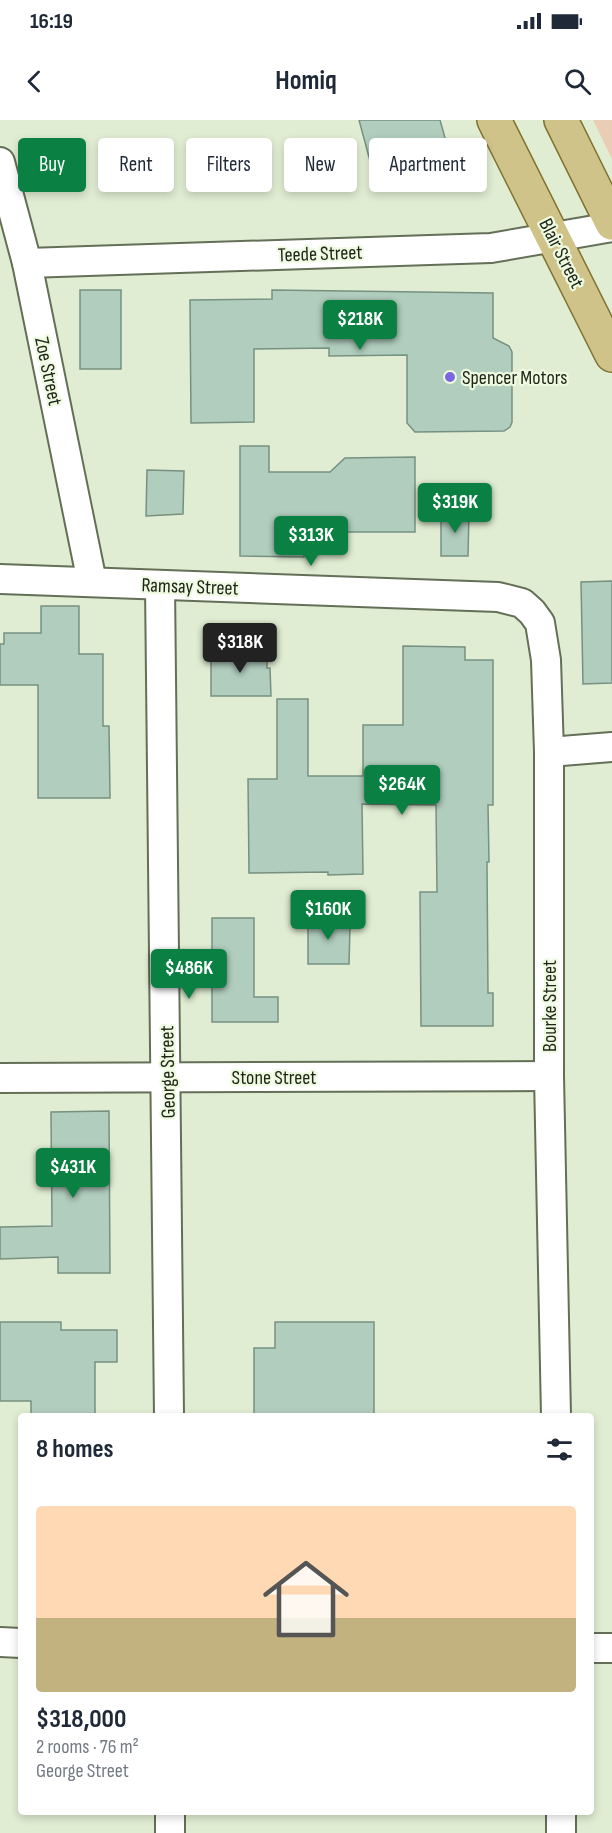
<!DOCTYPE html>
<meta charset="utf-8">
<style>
:root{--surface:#fff;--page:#f6f6f7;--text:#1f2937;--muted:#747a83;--accent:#0b8043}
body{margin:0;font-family:"Sofia Sans Condensed",sans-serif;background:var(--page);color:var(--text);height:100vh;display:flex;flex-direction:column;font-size:22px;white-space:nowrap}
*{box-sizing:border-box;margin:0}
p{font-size:20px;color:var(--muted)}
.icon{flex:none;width:33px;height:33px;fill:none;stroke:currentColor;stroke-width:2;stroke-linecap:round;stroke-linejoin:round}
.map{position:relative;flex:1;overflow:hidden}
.side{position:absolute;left:18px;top:1293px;width:576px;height:402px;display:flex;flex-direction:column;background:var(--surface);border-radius:6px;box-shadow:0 3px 9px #0003}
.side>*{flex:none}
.hud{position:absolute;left:18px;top:18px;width:576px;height:54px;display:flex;gap:12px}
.price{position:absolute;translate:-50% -51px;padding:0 14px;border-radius:6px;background:var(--accent);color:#fff;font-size:20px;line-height:39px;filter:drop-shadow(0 2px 3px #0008)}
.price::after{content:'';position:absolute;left:50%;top:36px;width:18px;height:14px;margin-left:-9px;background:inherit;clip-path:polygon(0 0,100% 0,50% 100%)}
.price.active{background:#222;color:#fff}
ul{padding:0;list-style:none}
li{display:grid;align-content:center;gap:12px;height:318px;padding:0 18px}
li span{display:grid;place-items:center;height:186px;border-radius:6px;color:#555}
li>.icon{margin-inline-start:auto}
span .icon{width:108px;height:108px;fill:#fffc;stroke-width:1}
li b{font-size:26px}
h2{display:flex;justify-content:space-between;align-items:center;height:72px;padding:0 18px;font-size:26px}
.tag{padding:0 21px;border-radius:6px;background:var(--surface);box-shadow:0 3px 9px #0003;font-size:21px;line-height:54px}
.tag.active{background:var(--accent);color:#fff}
.status{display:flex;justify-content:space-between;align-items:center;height:42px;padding:0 30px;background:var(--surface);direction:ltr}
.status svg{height:16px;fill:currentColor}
header{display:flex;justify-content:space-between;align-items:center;height:78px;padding:0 18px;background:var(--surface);font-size:27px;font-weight:700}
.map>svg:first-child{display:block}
.green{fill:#e9ceb5}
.building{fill:#b0cdbd;stroke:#769181;stroke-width:1.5}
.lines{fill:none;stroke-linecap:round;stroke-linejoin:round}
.street-casing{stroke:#636f57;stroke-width:32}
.primary-casing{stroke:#7e7230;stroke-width:36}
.street{stroke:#fff;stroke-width:28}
.primary{stroke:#d0c38a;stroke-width:33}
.poi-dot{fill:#7c66e2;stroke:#edfadf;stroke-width:2}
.labels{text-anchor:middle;stroke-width:4.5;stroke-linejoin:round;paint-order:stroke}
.street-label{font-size:20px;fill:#20251b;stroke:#edfadf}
.poi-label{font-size:20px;fill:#20251b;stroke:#edfadf;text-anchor:start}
</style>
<div class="status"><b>16:19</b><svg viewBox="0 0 49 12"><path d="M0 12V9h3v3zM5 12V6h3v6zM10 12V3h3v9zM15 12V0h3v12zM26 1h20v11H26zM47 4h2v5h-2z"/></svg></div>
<header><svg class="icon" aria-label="back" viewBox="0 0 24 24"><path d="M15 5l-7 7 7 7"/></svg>Homiq<svg class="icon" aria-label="search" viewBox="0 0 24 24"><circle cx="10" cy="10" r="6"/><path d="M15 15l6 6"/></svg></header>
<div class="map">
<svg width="612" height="1713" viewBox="0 0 612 1713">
<rect width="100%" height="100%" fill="#e0edd2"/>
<!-- green -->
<polygon class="green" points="593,0 612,0 612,39"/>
<!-- building -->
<g class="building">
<polygon points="359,0 440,0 452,43 376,63"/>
<rect x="80" y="170" width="41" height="79"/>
<polygon points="272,170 493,173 493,218 509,226 512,232 512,302 510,307 504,311 415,312 407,303 407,235 329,236 329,228 254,229 254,302 191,303 190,180 272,179"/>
<polygon points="240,326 269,326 269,352 330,352 345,338 415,337 415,412 304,412 304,437 240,436"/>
<polygon points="147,350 184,351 183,394 146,396"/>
<polygon points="441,393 469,393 468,436 441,436"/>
<polygon points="612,461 612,563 583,564 581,462"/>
<polygon points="41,486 79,486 79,534 103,534 103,606 109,606 110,678 38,678 38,565 0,565 0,524 4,524 4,513 41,513"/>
<polygon points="403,526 465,527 465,540 493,540 493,685 488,685 489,742 487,742 488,873 493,873 493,906 421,906 420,772 437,772 436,685 362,684 363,754 328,755 328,752 249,753 248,659 277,659 277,579 308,579 308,656 363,656 363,605 403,605"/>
<polygon points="211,531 267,533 267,548 270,548 271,576 211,576"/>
<polygon points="212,798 254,798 254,877 278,877 278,902 212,902"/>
<polygon points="308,798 343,799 350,807 349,844 308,844"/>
<polygon points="109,991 110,1153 58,1153 58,1137 0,1139 0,1107 52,1106 51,992"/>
<polygon points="0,1202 61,1202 61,1210 117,1210 117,1242 95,1242 95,1296 31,1296 31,1281 0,1281"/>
<polygon points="275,1202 374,1202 374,1295 254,1295 254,1228 275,1228"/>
</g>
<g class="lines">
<!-- street casing -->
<g class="street-casing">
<g id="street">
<polyline points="0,42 27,143 92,462"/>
<polyline points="27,143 491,128 612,107"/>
<polyline points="0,459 498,477 522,483 532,492 540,503 546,540 549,632 549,956 556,1296"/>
<polyline points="160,465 169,1296"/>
<polyline points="549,632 612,627"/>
<polyline points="0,958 549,956"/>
<polyline points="0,1522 21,1523"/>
<polyline points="591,1528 612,1528"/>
<polyline points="561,1692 561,1713"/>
<polyline points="170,1713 170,1692"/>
</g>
</g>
<!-- primary casing -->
<g class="primary-casing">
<g id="primary">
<polyline points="494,0 612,235"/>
<polyline points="561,0 612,103"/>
</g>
</g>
<!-- street -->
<use href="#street" class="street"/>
<!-- primary -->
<use href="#primary" class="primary"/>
</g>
<!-- markers -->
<circle class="poi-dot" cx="450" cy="257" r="6"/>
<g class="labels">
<!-- street labels -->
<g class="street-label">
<text transform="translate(320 133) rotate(-2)" y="7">Teede Street</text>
<text transform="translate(562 133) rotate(63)" y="7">Blair Street</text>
<text transform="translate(49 251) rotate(78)" y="7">Zoe Street</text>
<text transform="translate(190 466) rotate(2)" y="7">Ramsay Street</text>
<text transform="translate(549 886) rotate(-90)" y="7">Bourke Street</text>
<text transform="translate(167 952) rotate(-91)" y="7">George Street</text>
<text x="274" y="964">Stone Street</text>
</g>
<!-- poi labels -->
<g class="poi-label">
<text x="462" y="264">Spencer Motors</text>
</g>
</g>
</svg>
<b class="price" style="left:360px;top:231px">$218K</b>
<b class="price" style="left:455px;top:414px">$319K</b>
<b class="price" style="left:311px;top:447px">$313K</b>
<b class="price active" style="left:240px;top:554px">$318K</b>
<b class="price" style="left:402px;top:696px">$264K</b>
<b class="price" style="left:328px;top:821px">$160K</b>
<b class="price" style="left:189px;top:880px">$486K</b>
<b class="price" style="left:73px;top:1079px">$431K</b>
<div class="hud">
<a class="tag active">Buy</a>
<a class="tag">Rent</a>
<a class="tag">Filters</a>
<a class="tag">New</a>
<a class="tag">Apartment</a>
</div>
<section class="side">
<h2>8 homes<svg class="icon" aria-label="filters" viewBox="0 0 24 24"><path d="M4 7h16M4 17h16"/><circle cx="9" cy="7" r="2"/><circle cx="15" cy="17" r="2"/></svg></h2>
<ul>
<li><span style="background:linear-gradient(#ffd9b3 60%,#c2b280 0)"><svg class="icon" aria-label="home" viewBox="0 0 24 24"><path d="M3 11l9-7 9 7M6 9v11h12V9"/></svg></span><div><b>$318,000</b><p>2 rooms · 76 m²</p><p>George Street</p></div></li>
</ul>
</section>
</div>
